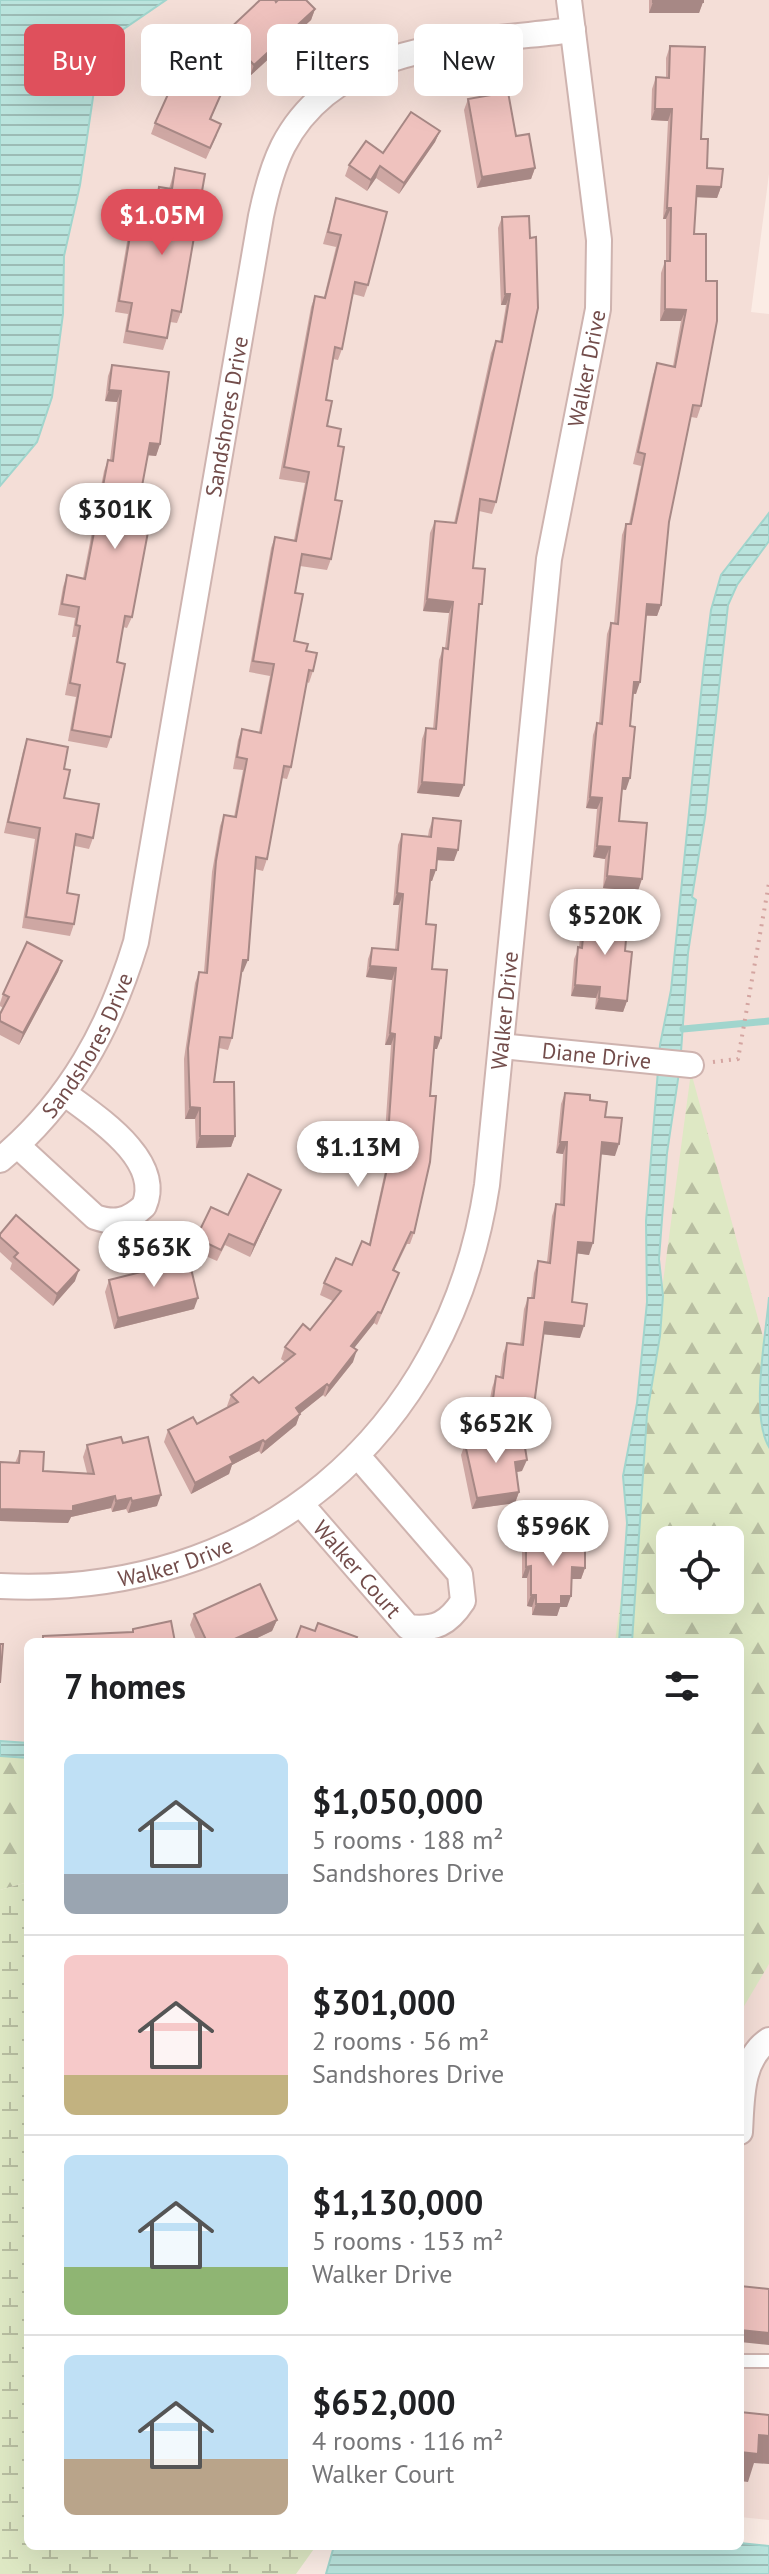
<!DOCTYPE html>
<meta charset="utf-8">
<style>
:root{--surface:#fff;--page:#f2f2f2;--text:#202124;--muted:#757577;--line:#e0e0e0;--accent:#df505c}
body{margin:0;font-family:"PT Sans",sans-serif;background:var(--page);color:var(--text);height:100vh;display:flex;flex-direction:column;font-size:30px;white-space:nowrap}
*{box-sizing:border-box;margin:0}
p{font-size:26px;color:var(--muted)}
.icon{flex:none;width:44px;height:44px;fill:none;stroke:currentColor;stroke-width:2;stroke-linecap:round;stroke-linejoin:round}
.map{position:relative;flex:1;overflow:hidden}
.panel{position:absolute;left:24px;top:1638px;width:720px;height:912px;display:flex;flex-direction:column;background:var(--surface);border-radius:12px;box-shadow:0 8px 32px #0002}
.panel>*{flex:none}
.banner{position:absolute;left:24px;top:24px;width:722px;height:72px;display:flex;gap:16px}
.controls{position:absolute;left:656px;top:1526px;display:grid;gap:16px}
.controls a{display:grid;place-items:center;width:88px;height:88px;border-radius:12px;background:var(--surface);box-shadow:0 8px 32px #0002;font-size:40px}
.price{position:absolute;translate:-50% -68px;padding:0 18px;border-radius:28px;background:#fff;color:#222;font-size:26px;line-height:52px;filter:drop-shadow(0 2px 4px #0008)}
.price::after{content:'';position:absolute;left:50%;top:48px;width:24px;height:18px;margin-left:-12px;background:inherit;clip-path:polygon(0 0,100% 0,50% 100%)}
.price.active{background:var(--accent);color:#fff}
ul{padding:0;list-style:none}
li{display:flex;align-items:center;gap:24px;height:200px;padding:0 40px}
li+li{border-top:2px solid var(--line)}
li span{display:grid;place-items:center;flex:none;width:224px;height:160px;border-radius:12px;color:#555}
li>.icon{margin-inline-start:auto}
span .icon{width:96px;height:96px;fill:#fffc;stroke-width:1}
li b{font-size:34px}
h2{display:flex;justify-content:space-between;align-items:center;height:96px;padding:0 40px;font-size:34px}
.tag{padding:0 28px;border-radius:12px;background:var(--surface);box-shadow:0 8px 32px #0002;font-size:28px;line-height:72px}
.tag.active{background:var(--accent);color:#fff}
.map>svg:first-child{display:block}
.residential{fill:#f4ded7;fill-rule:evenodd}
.forest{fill:url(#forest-firs);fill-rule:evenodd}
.wetland{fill:url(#wetland-marsh)}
.water{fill:url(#water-rules);stroke:#a1d5cd;stroke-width:2}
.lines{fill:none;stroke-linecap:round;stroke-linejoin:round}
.stream{stroke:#a1d5cd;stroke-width:7}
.service-casing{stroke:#ceb3af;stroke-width:16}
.minor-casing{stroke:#ceb3af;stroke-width:28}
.path{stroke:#d4a5a1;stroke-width:4;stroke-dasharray:2 6;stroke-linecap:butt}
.service{stroke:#fff;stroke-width:12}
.minor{stroke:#fff;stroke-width:24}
.wall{fill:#cea7a3}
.shaded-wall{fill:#a78885}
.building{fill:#efc2be;stroke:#a78885;stroke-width:2}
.labels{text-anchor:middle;stroke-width:7;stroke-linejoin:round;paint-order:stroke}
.street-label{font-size:22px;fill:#734d4b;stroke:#fef1eb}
</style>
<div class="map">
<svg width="769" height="2574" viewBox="0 0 769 2574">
<defs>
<pattern id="forest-firs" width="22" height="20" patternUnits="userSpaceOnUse" patternTransform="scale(2)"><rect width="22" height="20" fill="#dee8c4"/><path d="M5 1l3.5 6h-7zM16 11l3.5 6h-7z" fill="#b8bea1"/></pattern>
<pattern id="wetland-marsh" width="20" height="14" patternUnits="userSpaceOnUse" patternTransform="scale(2)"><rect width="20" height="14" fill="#dee8c4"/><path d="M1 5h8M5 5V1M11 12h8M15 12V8" fill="none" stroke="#b8bea1"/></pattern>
<pattern id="water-rules" width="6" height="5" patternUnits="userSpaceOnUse" patternTransform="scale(2)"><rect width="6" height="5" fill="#bae4dd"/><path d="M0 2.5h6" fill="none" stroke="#9cbbb5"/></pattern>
</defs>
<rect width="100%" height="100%" fill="#fbece5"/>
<!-- residential -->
<path class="residential" d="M0,0h769v174l-18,138 18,2v2206l-29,-3v-875h-712v185l-28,-3zM670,1540h60v60h-60z"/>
<!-- forest -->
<g class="forest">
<path d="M691,1072l78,287v605l-29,49v-371h-125zM670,1540h60v60h-60z"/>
<polygon points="0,1753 28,1756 28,1882 0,1890"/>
</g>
<!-- wetland -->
<polygon class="wetland" points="28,1882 28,2546 316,2546 296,2574 0,2574 0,1890"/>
<!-- water -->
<g class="water">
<polygon points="0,0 166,0 115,35 96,77 80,185 64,256 63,314 52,397 37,442 0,486"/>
<polygon points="769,513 769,541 737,585 728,605 705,817 692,897 696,900 688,953 680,1066 667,1153 659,1259 663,1296 660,1336 647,1414 632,1642 619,1642 627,1523 623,1476 637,1403 647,1302 646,1221 660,1045 671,990 704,664 711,610 721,575"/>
<path d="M769,1297v150c-19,-32 -3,-112 0,-150z"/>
<polygon points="0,1741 28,1743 28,1758 0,1756"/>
<polygon points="740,2543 769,2546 769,2574 326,2574 334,2546"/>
</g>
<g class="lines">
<!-- stream -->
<polyline class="stream" points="683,1029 769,1021"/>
<!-- service casing -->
<g class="service-casing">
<polyline id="service" points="740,2361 769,2361"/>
</g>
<!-- minor casing -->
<g class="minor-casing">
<g id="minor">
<path id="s1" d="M501,1046l190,19"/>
<path d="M18,1146l77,71c20,7 33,4 49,-11 20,-46 -48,-89 -80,-113"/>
<path id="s2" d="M0,1160c70,-58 110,-132 136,-218l125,-726c5,-24 11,-48 22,-70 54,-105 189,-103 290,-116"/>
<path id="s3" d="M301,1504l107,123c27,3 40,-3 55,-26l-3,-27 -103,-119"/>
<path id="s4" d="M0,1586c255,13 449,-150 487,-401l62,-626 49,-250 1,-69 -30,-240"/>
<path d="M740,2132c2,-31 0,-73 29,-92"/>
</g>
</g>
<!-- path -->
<polyline class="path" points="713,1062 738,1059 769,883"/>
<!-- service -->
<use href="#service" class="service"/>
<!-- minor -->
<use href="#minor" class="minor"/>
</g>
<!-- wall -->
<g class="wall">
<polygon points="649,0 703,0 703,2 699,13 649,13"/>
<polygon points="276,2 315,9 311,20 250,76 220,44 225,33"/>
<polygon points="670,46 701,139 707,168 721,187 717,198 696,197 694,234 701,406 697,418 691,417 669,522 661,605 657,616 646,616 636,694 633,694 626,790 622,789 619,821 638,891 603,888 605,859 593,857 597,809 586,808 593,735 597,723 599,723 607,634 611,623 614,623 622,535 626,524 629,524 641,466 633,464 653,375 657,363 673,366 681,321 660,321 661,273 665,261 666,261 666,219 663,219 668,121 651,120 652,89 656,77 666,78 666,58"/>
<polygon points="222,92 211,119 217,135 206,159 151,134 155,123"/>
<polygon points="468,99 516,136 535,168 531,179 477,188 464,110"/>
<polygon points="440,131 435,142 399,194 376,178 367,191 345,176 349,165"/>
<polygon points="175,168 181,312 177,323 170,322 167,338 163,350 123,343 128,314 115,312 128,236 132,224 150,227 155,198 159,187 169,189"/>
<polygon points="336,198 368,285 364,297 353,294 342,349 338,360 333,359 326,400 327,426 338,446 331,559 327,570 300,566 295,593 294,641 306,651 313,671 309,683 307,682 291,767 287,779 282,778 267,859 263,871 255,869 243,972 242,971 232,1038 228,1050 219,1048 214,1082 235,1136 231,1147 196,1148 195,1119 185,1119 184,1059 195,983 199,972 204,972 212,872 220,826 224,815 234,817 243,770 233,769 238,740 242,729 259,732 270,676 249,672 271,548 275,537 294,540 305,483 279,479 311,307 315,296 324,297 336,247 323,244"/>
<polygon points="529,216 496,502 492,514 479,511 473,568 478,616 459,797 417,793 422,739 426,728 433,729 439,660 443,648 445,648 449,613 423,611 430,533 435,521 454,523 491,353 496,341 500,342 506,305 501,305 498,228 502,217"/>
<polygon points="112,365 160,444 156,456 148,455 137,513 132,617 127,628 123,627 117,662 111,737 107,748 68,741 76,697 65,695 76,637 72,637 75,618 58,615 63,587 67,575 83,578 104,471 108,460 110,460 117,402 105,401 108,376"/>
<polygon points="27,739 64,769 64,798 93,838 89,849 75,846 67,893 74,924 70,936 22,928 35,839 4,833 23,751"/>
<polygon points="433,818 454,861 437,860 432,881 430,881 426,924 432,969 437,1049 434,1049 414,1233 410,1244 407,1244 394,1271 399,1273 377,1325 374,1323 354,1348 353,1362 325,1397 323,1395 300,1413 296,1425 261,1454 259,1451 232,1465 229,1474 191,1494 164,1442 168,1430 197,1424 228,1407 227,1406 231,1395 259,1383 285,1362 281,1359 285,1347 310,1330 333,1301 320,1295 324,1283 352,1265 369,1244 387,1162 383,1162 391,1045 385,1045 392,980 366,977 368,959 372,948 395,949 399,905 393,905 398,845 402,834 428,836 429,830"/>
<polygon points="591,914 625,951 627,1001 623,1012 595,1009 596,998 571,996 574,959 579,947 580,938 584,927 587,927"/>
<polygon points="62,961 58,972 19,1045 0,1035 0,1014 3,1008 0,1006 0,1003 3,994"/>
<polygon points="565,1093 590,1100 605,1117 615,1156 601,1154 589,1255 577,1253 572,1302 580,1338 543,1334 534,1405 530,1416 488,1410 492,1388 496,1376 500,1377 503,1354 507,1343 520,1345 524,1309 528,1298 531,1298 534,1273 538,1261 547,1262 552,1216 556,1204 560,1205 563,1154 556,1153 561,1104"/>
<polygon points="276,1201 250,1257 225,1245 217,1261 192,1250 196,1238 228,1215"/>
<polygon points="0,1234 75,1281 53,1306 10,1269 12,1263 0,1252"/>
<polygon points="109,1280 194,1309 114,1329 105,1292"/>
<polygon points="123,1443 157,1506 128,1513 126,1509 112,1512 111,1508 71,1517 68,1523 0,1521 0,1462 15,1463 20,1451 43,1471 87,1473 83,1457 87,1445"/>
<polygon points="465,1444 522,1471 517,1472 519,1492 515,1503 472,1509 461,1455"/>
<polygon points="526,1540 585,1568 581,1579 571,1579 567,1607 560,1607 557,1616 532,1615 532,1607 527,1606 527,1578 522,1578 522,1551"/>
<polygon points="194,1614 277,1620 272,1631 249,1642 197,1642 190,1625"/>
</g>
<!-- shaded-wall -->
<g class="shaded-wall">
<polygon points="653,2 703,2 699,13 649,13"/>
<polygon points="315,9 311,20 250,76 254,65"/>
<polygon points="655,109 672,109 668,121 651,120"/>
<polygon points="440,131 435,142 399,194 404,183"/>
<polygon points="380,166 376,178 367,191 371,180"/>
<polygon points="535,168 531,179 477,188 482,177"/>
<polygon points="697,186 721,187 717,198 693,197"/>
<polygon points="667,208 671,208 666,219 663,219"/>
<polygon points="505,294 510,294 506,305 501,305"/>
<polygon points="665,309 686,310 681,321 660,321"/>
<polygon points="109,390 121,391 117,402 105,401"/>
<polygon points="150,443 160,444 156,456 146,455"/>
<polygon points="427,599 453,602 449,613 423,611"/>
<polygon points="647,604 661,605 657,616 643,615"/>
<polygon points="634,682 640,682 636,694 630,693"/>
<polygon points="623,778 630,778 626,790 619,789"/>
<polygon points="422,782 464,785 459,797 417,793"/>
<polygon points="590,797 602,798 597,809 586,808"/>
<polygon points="597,846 610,847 605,859 593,857"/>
<polygon points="438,848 458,850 454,861 434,860"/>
<polygon points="431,870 436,870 432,881 427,881"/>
<polygon points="607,876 642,879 638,891 603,888"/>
<polygon points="397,893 403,894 399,905 393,905"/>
<polygon points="243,960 248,960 243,972 239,971"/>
<polygon points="62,961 58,972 19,1045 23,1033"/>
<polygon points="370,966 396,968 392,980 366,977"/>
<polygon points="575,985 600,987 596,998 571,996"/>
<polygon points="599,998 627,1001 623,1012 595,1009"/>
<polygon points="390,1033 395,1034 391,1045 385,1045"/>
<polygon points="435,1037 441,1038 437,1049 431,1049"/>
<polygon points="190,1107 200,1108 195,1119 185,1119"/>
<polygon points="200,1136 235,1136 231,1147 196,1148"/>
<polygon points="560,1142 567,1142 563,1154 556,1153"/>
<polygon points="602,1142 619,1144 615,1156 598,1154"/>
<polygon points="387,1150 391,1151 387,1162 383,1162"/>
<polygon points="281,1190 276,1201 250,1257 254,1245"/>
<polygon points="578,1242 593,1243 589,1255 574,1253"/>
<polygon points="79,1270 75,1281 53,1306 57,1294"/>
<polygon points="198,1298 194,1309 114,1329 118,1318"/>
<polygon points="378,1312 374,1323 347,1357 351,1346"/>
<polygon points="545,1322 584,1326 580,1338 541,1334"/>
<polygon points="357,1350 353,1362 325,1397 329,1386"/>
<polygon points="327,1384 323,1395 292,1420 296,1408"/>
<polygon points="493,1399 534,1405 530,1416 488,1410"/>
<polygon points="300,1414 296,1425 261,1454 265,1442"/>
<polygon points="263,1440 259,1451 232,1465 229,1474 191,1494 195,1483 230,1457"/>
<polygon points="527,1460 522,1471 511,1473 515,1462"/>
<polygon points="519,1492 515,1503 472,1509 477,1498"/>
<polygon points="161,1495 157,1506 128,1513 132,1501"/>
<polygon points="115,1496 111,1508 71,1517 68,1523 0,1521 0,1509 73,1506"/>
<polygon points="131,1498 126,1509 112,1512 116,1501"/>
<polygon points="531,1566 527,1578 522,1578 526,1567"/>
<polygon points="572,1567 585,1568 581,1579 567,1579"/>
<polygon points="531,1595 536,1595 532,1607 527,1606"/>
<polygon points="561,1596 571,1596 567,1607 560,1607 557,1616 532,1615 536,1604"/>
<polygon points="277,1620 272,1631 249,1642 228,1642"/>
<polygon points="740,2330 769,2333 769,2345 740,2342"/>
<polygon points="759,2435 769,2436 769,2464 754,2463 748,2482 740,2481 740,2452"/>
</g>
<!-- building -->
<g class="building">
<polygon points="260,0 275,0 276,2 278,0 306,0 315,9 254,65 225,33"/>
<rect x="653" y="0" width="50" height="2"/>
<polygon points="670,46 705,47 701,139 708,139 707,168 723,169 721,187 697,186 694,234 706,234 706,281 717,281 717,321 701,406 693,405 669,522 661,605 647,604 640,682 634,682 630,726 635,727 630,778 623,778 619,821 647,823 642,879 607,876 610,847 597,846 602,798 590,797 597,723 602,724 611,623 618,624 626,524 631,524 645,454 638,452 657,363 675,367 686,310 665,309 665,261 670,261 671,208 667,208 672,109 655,109 656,77 669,78"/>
<polygon points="178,72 222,92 210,119 221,124 210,148 155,123"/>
<polygon points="508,92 516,136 529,134 535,168 482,177 468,99"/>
<polygon points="411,112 440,131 404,183 380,166 371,180 349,165 366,141 383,153"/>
<polygon points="175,168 205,174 181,312 172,310 167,338 127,331 132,303 119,301 132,224 153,228 159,187 172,189"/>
<polygon points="336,198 387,212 368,285 355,282 342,349 335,347 326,400 332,401 327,426 341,429 338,446 344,447 335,500 342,501 331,559 302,554 295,593 303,594 294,641 308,644 306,651 317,653 313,671 309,670 291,767 284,766 267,859 256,857 248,960 243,960 232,1038 220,1037 214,1082 234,1082 235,1136 200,1136 200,1108 190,1107 188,1048 199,972 207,973 216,861 224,815 236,817 247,759 237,757 242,729 261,733 274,664 253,661 275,537 296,541 309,472 284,467 315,296 325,298 341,235 328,232"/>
<polygon points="529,216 530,238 536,237 538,308 496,502 480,499 473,568 485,569 482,604 479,604 464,785 422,782 426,728 436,729 443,648 448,649 453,602 427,599 435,521 456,523 496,341 502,342 510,294 505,294 502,217"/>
<polygon points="112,365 169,372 160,444 150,443 137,513 151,516 132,617 125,616 117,662 125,664 111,737 72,730 80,685 70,683 80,626 76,625 79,607 62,604 67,575 85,579 108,460 113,461 121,391 109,390"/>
<polygon points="27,739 68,747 64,769 70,770 64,798 99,804 93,838 76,834 67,893 79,895 74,924 26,917 40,828 8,822"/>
<polygon points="433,818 461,821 458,850 438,848 436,870 431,870 426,924 436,925 432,969 447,970 441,1038 435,1037 430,1096 436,1096 430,1162 414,1233 411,1232 393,1270 399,1273 381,1313 378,1312 351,1346 357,1350 329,1386 327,1384 296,1408 300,1414 265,1442 263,1440 230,1457 233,1463 195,1483 168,1430 193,1417 197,1424 238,1402 231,1395 253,1377 259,1383 295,1354 285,1347 303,1324 310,1330 341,1291 324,1283 336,1258 352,1265 362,1241 370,1245 391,1151 387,1150 395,1034 390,1033 396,968 370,966 372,948 398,950 403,894 397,893 402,834 431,837"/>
<polygon points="591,914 628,917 625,951 632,952 627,1001 599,998 600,987 575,985 578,947 582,948 584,927 590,927"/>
<polygon points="27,942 62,961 23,1033 0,1021 0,1014 9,997 3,994"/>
<polygon points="565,1093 590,1095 590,1100 607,1102 605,1117 622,1118 619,1144 602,1142 593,1243 578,1242 572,1302 587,1304 584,1326 545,1322 534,1405 493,1399 496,1376 503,1378 507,1343 523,1345 528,1298 534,1298 538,1261 550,1263 556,1204 564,1205 567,1142 560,1142"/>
<polygon points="248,1174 281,1190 254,1245 229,1234 221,1250 196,1238 211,1207 228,1215"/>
<polygon points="16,1215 79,1270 57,1294 14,1257 18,1253 0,1237 0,1234"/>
<polygon points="189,1260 198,1298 118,1318 109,1280"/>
<polygon points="523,1435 527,1460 515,1462 519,1492 477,1498 465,1444"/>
<polygon points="121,1437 123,1443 148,1437 161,1495 132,1501 131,1498 116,1501 115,1496 73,1506 73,1511 0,1509 0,1462 19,1463 20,1451 44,1452 43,1471 94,1474 87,1445"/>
<polygon points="526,1540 585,1541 585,1568 572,1567 571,1596 561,1596 561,1604 536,1604 536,1595 531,1595 531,1566 526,1567"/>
<polygon points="260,1584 277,1620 228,1642 207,1642 194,1614"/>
<polygon points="171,1621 175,1642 43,1642 43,1636 133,1632 133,1629"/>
<polygon points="318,1623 357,1637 355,1642 295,1642 301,1626 315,1631"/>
<polygon points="0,1644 3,1644 0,1683"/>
<polygon points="740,2286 769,2289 769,2333 740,2330"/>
<polygon points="740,2412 769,2415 769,2436 759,2435 758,2454 740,2452"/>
</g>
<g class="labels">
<!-- street labels -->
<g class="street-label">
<text dy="8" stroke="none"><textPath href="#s4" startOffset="1520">Walker Drive</textPath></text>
<text dy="8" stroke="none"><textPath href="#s2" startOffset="794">Sandshores Drive</textPath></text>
<text dy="8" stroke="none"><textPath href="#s4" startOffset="872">Walker Drive</textPath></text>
<text dy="8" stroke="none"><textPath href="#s2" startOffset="146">Sandshores Drive</textPath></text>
<text dy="8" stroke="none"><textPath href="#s1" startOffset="96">Diane Drive</textPath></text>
<text dy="8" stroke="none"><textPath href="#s4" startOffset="178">Walker Drive</textPath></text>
<text dy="8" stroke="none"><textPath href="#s3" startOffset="86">Walker Court</textPath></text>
</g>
</g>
</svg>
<div class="controls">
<a><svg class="icon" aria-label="locate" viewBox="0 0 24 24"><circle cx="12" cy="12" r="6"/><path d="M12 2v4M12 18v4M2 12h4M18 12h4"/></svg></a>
</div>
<b class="price active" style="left:162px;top:257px">$1.05M</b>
<b class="price" style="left:115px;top:551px">$301K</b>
<b class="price" style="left:605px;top:957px">$520K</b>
<b class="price" style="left:358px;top:1189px">$1.13M</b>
<b class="price" style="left:154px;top:1289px">$563K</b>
<b class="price" style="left:496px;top:1465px">$652K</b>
<b class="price" style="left:553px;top:1568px">$596K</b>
<div class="banner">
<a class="tag active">Buy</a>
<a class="tag">Rent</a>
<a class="tag">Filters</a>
<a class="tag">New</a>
</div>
<section class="panel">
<h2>7 homes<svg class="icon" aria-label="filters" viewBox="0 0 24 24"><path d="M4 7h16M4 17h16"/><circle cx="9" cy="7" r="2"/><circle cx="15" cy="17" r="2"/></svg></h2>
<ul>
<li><span style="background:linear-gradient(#bfe0f5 75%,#9aa5b1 0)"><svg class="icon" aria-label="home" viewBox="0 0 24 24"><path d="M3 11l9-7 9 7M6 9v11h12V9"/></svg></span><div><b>$1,050,000</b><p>5 rooms · 188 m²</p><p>Sandshores Drive</p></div></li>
<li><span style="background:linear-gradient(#f6c9c9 75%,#c2b280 0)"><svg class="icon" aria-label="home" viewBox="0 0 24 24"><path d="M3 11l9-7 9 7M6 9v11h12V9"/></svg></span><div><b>$301,000</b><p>2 rooms · 56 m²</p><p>Sandshores Drive</p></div></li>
<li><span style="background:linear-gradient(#bfe0f5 70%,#8fb573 0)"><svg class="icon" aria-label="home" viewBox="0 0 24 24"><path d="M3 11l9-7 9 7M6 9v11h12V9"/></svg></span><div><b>$1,130,000</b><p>5 rooms · 153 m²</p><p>Walker Drive</p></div></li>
<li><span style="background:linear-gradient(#bfe0f5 65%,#b9a48a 0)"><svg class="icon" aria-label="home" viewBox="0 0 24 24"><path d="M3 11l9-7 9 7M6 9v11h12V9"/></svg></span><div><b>$652,000</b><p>4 rooms · 116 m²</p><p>Walker Court</p></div></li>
</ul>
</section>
</div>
